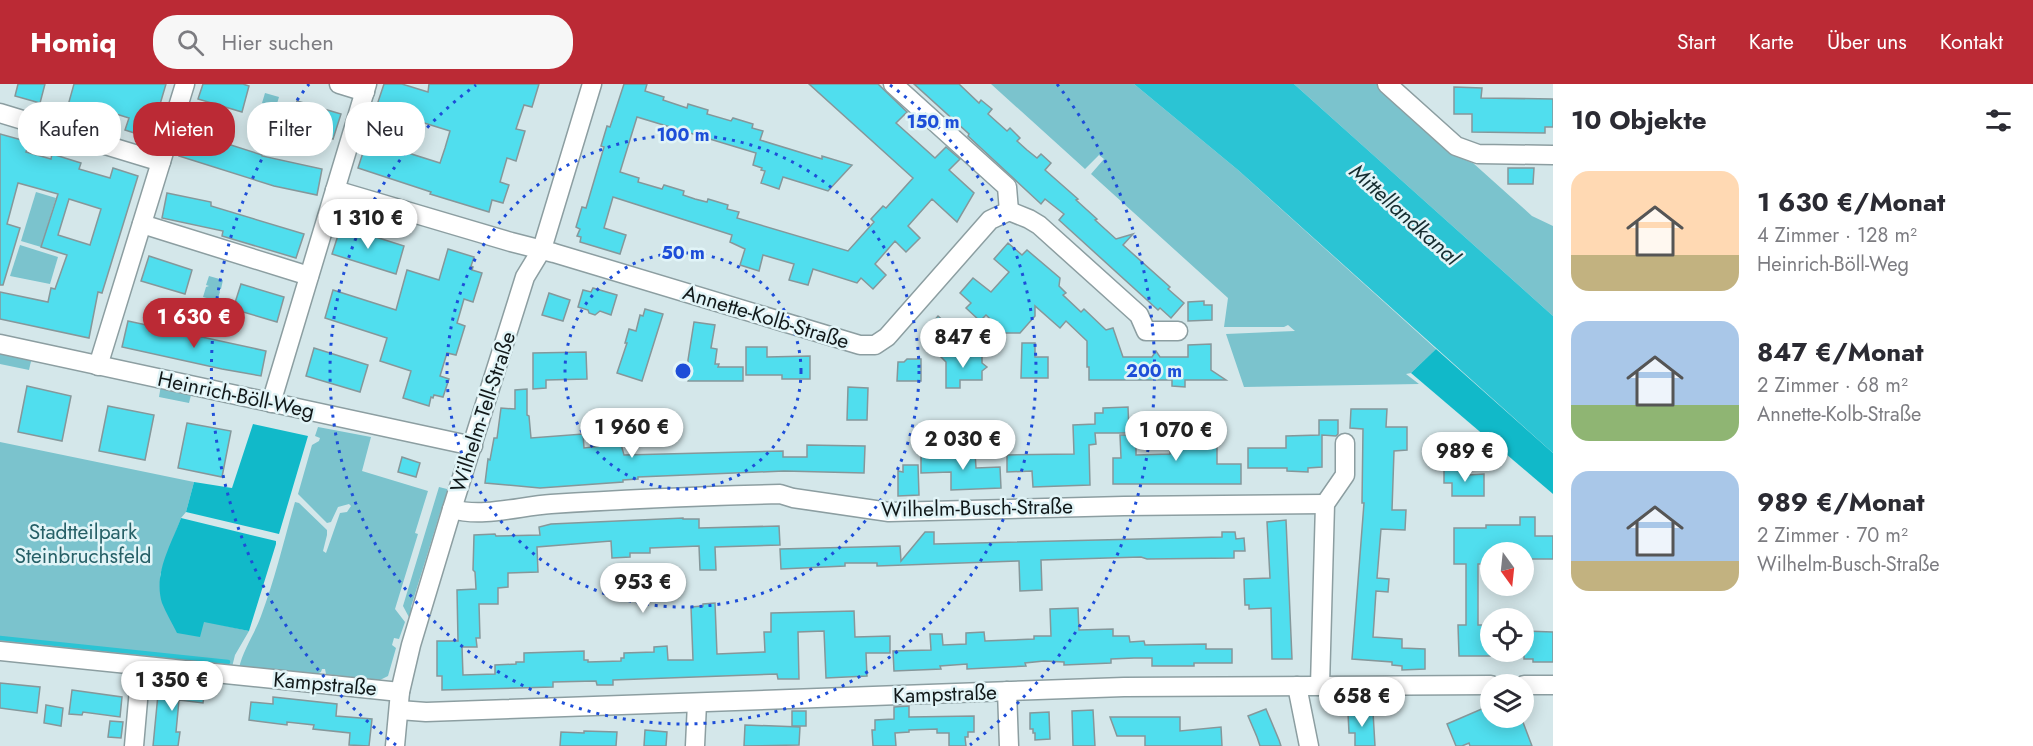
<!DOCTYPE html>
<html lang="de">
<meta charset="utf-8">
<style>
:root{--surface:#fff;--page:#f7f7f7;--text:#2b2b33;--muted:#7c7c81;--accent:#bb2a35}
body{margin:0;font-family:Jost,sans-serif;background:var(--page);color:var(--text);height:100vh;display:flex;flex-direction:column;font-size:22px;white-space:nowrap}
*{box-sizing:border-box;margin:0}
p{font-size:20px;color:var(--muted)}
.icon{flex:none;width:33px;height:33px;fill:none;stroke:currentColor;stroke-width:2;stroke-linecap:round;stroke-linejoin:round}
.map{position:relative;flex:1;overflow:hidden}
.drawer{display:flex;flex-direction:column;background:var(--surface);width:480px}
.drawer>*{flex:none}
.guide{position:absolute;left:18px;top:18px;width:570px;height:54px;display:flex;gap:12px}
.needle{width:39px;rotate:165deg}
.tools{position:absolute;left:1480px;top:458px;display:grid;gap:12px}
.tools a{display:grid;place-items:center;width:54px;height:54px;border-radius:50%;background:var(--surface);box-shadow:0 3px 15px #0003;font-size:30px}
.price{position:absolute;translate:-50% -51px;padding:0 14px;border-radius:21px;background:#fff;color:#222;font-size:20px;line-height:39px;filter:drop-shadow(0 2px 3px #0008)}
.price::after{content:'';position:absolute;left:50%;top:36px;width:18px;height:14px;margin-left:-9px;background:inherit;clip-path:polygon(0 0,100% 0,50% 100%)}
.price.current{background:var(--accent);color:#fff}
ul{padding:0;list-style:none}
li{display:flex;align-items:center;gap:18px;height:150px;padding:0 18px}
li span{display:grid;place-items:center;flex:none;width:168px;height:120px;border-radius:18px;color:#555}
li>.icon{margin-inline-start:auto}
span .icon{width:72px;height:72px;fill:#fffc;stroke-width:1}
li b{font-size:26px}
h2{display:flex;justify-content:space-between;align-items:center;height:72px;padding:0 18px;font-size:26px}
.chip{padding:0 21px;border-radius:24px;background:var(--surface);box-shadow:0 3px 15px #0003;font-size:21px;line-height:54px}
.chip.current{background:var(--accent);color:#fff}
header{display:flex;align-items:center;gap:36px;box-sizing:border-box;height:84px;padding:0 30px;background:var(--accent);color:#fff}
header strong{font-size:28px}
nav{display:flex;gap:33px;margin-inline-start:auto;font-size:21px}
.search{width:420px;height:54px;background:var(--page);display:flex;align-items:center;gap:15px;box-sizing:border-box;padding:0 21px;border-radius:24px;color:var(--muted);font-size:22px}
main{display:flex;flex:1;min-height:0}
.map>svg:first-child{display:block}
.green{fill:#7bc3cd}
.forest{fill:#11b9c9}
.water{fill:#2bc4d4}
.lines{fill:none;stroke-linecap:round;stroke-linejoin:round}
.stream{stroke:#2bc4d4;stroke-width:4.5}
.building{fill:#50deee;stroke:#85979a;stroke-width:1.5;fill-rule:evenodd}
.minor-casing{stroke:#8c9ea1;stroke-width:21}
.minor{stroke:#fff;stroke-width:18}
.ring{fill:none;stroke:#1d4ed8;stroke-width:3;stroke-dasharray:3 6}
.labels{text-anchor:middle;stroke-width:5;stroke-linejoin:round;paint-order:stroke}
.street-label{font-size:21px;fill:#12191a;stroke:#e1f4f7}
.park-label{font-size:21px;fill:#266067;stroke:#e1f4f7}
.water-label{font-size:22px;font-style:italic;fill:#162d30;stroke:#e1f4f7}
.centre{fill:#1d4ed8;stroke:#e1f4f7;stroke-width:3}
.ring-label{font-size:18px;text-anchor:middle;font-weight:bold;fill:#1d4ed8;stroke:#e1f4f7;stroke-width:5;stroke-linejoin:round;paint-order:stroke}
</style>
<header>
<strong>Homiq</strong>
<div class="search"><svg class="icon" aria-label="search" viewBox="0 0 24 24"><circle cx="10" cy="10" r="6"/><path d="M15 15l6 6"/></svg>Hier suchen</div>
<nav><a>Start</a><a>Karte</a><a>Über uns</a><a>Kontakt</a></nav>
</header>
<main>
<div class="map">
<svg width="1553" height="662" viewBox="0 0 1553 662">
<rect width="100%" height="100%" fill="#d4e7ea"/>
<!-- green -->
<g class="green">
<polygon points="991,0 1134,0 1238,86 1436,265 1411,289 1406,290 1419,300 1244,303 1226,250 1295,247 1288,241 1284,243 1224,243 1228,214 1091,90 1104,75 1099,71 1085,85"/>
<polygon points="1294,0 1377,0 1451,70 1473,79 1532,132 1553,142 1553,232"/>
<polygon points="265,9 279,13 276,23 274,23 273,25 275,26 273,36 259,31 262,22 264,22 265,20 262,19"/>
<polygon points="36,108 56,114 41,163 21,157"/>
<polygon points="20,161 58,173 50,200 10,192"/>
<polygon points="209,192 223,196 221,205 218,205 220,208 217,217 203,213 206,203 209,202 206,201"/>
<polygon points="0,269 32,273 29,286 0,280"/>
<polygon points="161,301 192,307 189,319 159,313"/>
<path d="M318,343l53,10 -9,34 66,20 -13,42 3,1 -23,75 10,13 -6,17 -5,-1 -2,7 4,3 -8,28 -10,5 -52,-7 -1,-5h-3l-1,3 -7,3 -75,-7c4,-18 16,-35 22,-52 14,-37 23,-76 34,-114l4,1 28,27v5l-4,16 3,2 14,-40 7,-1 4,-6 -2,-2 -11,3 -7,15 -4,1 -29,-29 14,-49 7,-4 1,-3 -5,-2z"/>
<polygon points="0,358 194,398 186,428 181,434 160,491 160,510 204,537 249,547 235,571 232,583 0,560"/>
<polygon points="439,403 451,406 445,427 441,426 411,523 414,529 411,537 403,522"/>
</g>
<!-- forest -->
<g class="forest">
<polygon points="1436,265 1553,369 1553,410 1411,289"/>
<polygon points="253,340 308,352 279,450 186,428 194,398 232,404"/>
<path d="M181,434l95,23v3l-27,87 -45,-9 -4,15 -23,-4c-5,-10 -11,-20 -15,-30 -9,-29 9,-58 19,-85z"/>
</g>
<!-- water -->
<polygon class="water" points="1134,0 1294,0 1553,232 1553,369 1238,86"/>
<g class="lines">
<!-- stream -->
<polyline class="stream" points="0,554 228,578"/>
</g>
<!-- building -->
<g class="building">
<polygon points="18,0 45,0 40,19 15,12"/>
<polygon points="74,0 166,0 150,54 125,46 129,34 97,24 94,33 67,25"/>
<polygon points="203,0 243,0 249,2 242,28 198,15"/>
<polygon points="384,0 402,0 428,8 429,0 539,0 532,23 524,21 516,45 525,47 516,77 507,74 500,98 509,101 503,119 492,116 489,128 430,110 431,108 358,84 367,56 440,79 445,64 450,47 376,24"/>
<polygon points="624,0 647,0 645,7 664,13 663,16 687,24 688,20 708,26 707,30 731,37 733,34 753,40 752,44 763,47 760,56 822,75 822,72 852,81 828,107 783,93 779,105 761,99 765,87 761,86 762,84 753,81 756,69 637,33 620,88 639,94 638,98 662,105 664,101 684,107 683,111 695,115 707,118 708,115 728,121 727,125 739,128 737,134 848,167 874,138 871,135 883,122 886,124 913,94 809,0 878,0 907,28 896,39 935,74 946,63 960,75 949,86 974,109 957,138 932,115 908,142 920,154 906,168 895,157 875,180 886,191 873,205 861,194 857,199 813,185 808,201 789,196 794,180 763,171 759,187 740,181 745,165 730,158 732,151 613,113 604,144 626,151 620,170 580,158 581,153 577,152 580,145 576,143 582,123 586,124 604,63 601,62 607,42 610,43"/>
<polygon points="914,0 959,0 979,19 981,16 992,25 988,30 1007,47 1010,44 1020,54 1017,57 1027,66 1037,74 1041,70 1051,79 1045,86 1078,115 1076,116 1097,135 1095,136 1116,155 1133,150 1123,161 1170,203 1168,205 1184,219 1171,234 1160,224 1158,226 1059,136 1064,130 1045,115 1041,120 968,52 969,50"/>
<polygon points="1454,3 1482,4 1481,14 1553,15 1553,43 1545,43 1545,49 1472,48 1472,30 1454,30"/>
<polygon points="297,17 341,30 333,55 289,42"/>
<polygon points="187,47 262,71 262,72 322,85 317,111 274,102 179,72"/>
<path d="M0,50l29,8 -3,10 25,7 1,-5 29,9 -2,6 31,9 3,-10 25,8 -36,117 -4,-1 -9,46 -89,-19v-27l48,10 3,-14 4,1 12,-34 -26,-8 17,-53 -40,-11 -11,41 13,4 -17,57h-3zM69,115l32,10 -11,36 -32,-10z"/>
<polygon points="1508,84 1534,84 1533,100 1508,100"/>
<polygon points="167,109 211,118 211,122 304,150 296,174 222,152 223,147 162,134"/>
<polygon points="341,142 404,162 396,190 332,170"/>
<polygon points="1008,159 1022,171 1027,166 1060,194 1059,202 1066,209 1063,211 1081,228 1084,225 1106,246 1113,244 1123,273 1152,273 1156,267 1160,273 1188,273 1188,261 1211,260 1211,286 1226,296 1185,296 1185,303 1172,302 1172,296 1089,296 1089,283 1087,283 1087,257 1066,237 1060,244 1035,222 1035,232 1020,249 1005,249 986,231 980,237 966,224 971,219 960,209 973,194 991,208 1009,188 994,175"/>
<polygon points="448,165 474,173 471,182 473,183 472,186 482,189 473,218 464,215 457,239 465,242 456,271 447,269 440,292 449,295 443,313 434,311 433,314 431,313 429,322 403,314 411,287 380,277 387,254 325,234 333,206 396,226 407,186 439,196"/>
<polygon points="149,172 192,186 185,210 141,197"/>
<polygon points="241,200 284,213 277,238 233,225"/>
<polygon points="593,204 617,211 611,231 600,227 595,231 589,229 588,226 578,223 583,206 591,208"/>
<polygon points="549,209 570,216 563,237 542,231"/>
<polygon points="1204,217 1204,221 1212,221 1212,236 1188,237 1188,218"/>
<polygon points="645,225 663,230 642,297 617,289 627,259 625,259 629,245 636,247 640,231 643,232"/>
<polygon points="938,232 955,247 942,261 926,246"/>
<polygon points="128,237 266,267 261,292 222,285 122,263"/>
<polygon points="694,238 715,241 711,264 717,265 715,280 719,280 718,283 743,283 743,297 688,297 688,276"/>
<polygon points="1022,259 1035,259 1035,273 1048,273 1048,294 1021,294"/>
<polygon points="746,263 767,263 767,273 810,272 810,295 782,295 782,291 746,291"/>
<polygon points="314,264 368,281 360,308 306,292"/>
<polygon points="586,268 587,295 546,296 546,304 533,305 533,269"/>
<polygon points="939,271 982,271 982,279 987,283 982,287 982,296 960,296 960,304 946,304 946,278"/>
<polygon points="907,275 921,275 921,297 897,297 898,278 904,278"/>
<polygon points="27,302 71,312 62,357 18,348"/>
<polygon points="848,303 868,304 867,336 847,336"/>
<polygon points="527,305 527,331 529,332 531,354 583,350 584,364 621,360 624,371 783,367 783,373 807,373 807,361 865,362 864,389 784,387 638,393 638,395 623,396 623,398 540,404 485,399 488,375 490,376 494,354 497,354 501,324 515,325 515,306"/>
<polygon points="108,322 154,331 145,376 99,367"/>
<polygon points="1128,323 1129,349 1095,349 1096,360 1089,361 1090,401 1033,403 1032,387 1007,388 1007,371 1074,370 1073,341 1095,340 1095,329 1103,329 1103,324"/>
<polygon points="1351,325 1387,325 1386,343 1407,343 1407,366 1394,367 1392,426 1406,426 1405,446 1381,445 1377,494 1389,495 1388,508 1376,507 1373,553 1402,555 1402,564 1425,565 1425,585 1402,586 1402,582 1392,581 1392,578 1352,575 1364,419 1362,419 1363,345 1350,344"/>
<polygon points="1319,336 1338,336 1338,350 1336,352 1322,351 1322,383 1308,384 1308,388 1287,387 1287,384 1248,384 1248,364 1286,364 1286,352 1319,351"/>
<polygon points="187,339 231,347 222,393 178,384"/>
<polygon points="1178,346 1217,346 1217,380 1241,380 1241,400 1113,400 1113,374 1121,374 1120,351 1136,351 1136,371 1170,370 1170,349 1178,350"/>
<polygon points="975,368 976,384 1000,383 1001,404 951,406 951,388 921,389 921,372 943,371 943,369"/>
<polygon points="402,373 420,379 416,393 398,388"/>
<polygon points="903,381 918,381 919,411 898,412 898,387 903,388"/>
<polygon points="1444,385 1469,385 1469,391 1484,390 1484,412 1452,412 1452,399 1444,399"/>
<polygon points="1520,433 1535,433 1535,452 1553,452 1553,475 1524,475 1524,468 1491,468 1491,478 1486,478 1486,480 1478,480 1478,541 1491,541 1491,572 1459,572 1458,541 1466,541 1466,480 1454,480 1454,444 1486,444 1486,441 1520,441"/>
<polygon points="683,434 683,435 699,435 699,444 779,442 780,461 715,463 716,486 700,486 699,462 650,464 650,469 630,469 630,473 612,474 611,457 537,463 538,488 508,489 508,503 498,504 498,520 479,520 480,554 476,554 477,563 462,563 463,591 495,590 495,581 516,580 516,578 524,578 524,569 584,567 584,576 588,576 588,578 621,577 621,574 624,574 624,569 654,568 654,563 667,562 668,576 693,576 691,523 703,522 703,520 715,519 717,570 765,568 764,548 771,548 771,529 854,527 855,553 890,552 890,569 866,569 867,592 826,594 824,547 798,548 799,595 778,595 777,590 613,596 613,601 597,601 596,597 553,598 553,603 442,606 442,592 437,592 437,557 458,557 457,506 476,505 475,488 473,486 474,451 495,450 496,452 540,451 539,443 551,440"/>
<polygon points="1286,436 1292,575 1272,575 1271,524 1249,525 1249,521 1245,521 1244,495 1270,494 1267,438"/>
<polygon points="925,448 934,448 934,460 1222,453 1222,448 1235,448 1236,455 1244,454 1245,467 1234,467 1234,474 1147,475 1141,473 1041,476 1042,506 1020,507 1019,477 877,482 877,479 845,479 845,482 781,485 780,465 900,462 901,477"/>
<polygon points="1078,524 1079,546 1113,545 1113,552 1129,552 1130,558 1144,557 1145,561 1206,560 1206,565 1232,565 1232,579 1194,579 1194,582 1152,582 1152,574 1134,574 1111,575 1111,579 1064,581 1064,578 1044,577 1025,579 1026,582 967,585 967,580 940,582 941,585 894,587 893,567 931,566 930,550 942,550 943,561 966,560 966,549 984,548 985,557 1034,555 1034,552 1051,552 1050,525"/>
<polygon points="1524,547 1553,548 1553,578 1533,578 1533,575 1524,575"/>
<polygon points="0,599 40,603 37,629 0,624"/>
<polygon points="159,600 205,605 203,619 179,616 176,648 180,648 178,662 153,662"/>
<polygon points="72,606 122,613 120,633 83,628 82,631 69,630"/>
<polygon points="273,613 337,620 336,632 372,635 369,662 349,661 350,649 313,645 314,641 287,638 287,641 249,636 251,618 273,620"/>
<polygon points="46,621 63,624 61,642 44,639"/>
<polygon points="909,622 909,633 974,632 974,648 968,648 968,653 965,653 966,662 949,662 949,649 937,649 937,645 909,646 909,648 895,649 896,662 873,662 872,646 875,646 875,636 894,635 894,623"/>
<polygon points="1484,624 1488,634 1521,633 1532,662 1470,662 1469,659 1462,662 1456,662 1447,640"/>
<polygon points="1266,625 1279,656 1281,662 1260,662 1257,653 1248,632"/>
<polygon points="1093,626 1095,662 1073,662 1072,627"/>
<rect x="792" y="627" width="14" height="15"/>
<polygon points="1049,628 1050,655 1035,656 1035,649 1033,649 1033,645 1030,645 1030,629"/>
<polygon points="1373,628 1375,662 1355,662 1355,649 1349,649 1348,629"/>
<polygon points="1110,633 1180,633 1180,647 1221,643 1222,662 1145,662 1145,652 1117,652"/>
<polygon points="110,637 123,638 121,654 108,653"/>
<polygon points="745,641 800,643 799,661 744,662"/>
<polygon points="645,646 667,648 666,662 644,662"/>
<polygon points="584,647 617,648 616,662 560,662 561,648 584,649"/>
</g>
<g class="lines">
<!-- minor casing -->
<g class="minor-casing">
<g id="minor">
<polyline points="339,0 365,8"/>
<polyline points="893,0 1007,103 1009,127"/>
<polyline points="1387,0 1456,62 1478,70 1553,71"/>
<polyline points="0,29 161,78"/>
<polyline points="335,106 511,158 554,169 860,261 875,261 887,253 990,136 1009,127 1029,135 1039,141 1139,231 1146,247 1178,247"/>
<polyline points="142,140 309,192"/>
<polyline points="0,260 473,362"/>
<polyline points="98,282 185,0"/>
<polyline points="271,319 367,0"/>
<path d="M452,425c31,9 68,-3 99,-5 76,-5 152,-8 229,-10l13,4 96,14 235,-6 201,-2"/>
<polyline points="0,567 400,608"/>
<polyline points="1524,601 1553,601"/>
<polyline points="1297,602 1309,662"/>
<polyline points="1320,602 1325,420 1345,391 1345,359"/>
<polyline points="1007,607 1009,662"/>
<polyline points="399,626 426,628 1124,603 1491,601"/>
<polyline points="134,662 141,582"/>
<polyline points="395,662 400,608 411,561 452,425 525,193 542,165 592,0"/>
<polyline points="695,662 697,619"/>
</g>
</g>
<!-- minor -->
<use href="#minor" class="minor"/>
</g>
<!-- distance rings -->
<g class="ring">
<circle cx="683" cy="287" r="118"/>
<circle cx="683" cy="287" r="236"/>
<path d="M890 1A353 353 0 1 1 476 1"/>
<path d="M396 661A471 471 0 0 1 309 0M1057 0A471 471 0 0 1 970 661"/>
</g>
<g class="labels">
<!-- street labels -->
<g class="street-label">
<text transform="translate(766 233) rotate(17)" y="7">Annette-Kolb-Straße</text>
<text transform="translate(236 311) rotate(12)" y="7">Heinrich-Böll-Weg</text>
<text transform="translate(483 328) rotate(-72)" y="7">Wilhelm-Tell-Straße</text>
<text transform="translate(977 424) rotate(-1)" y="7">Wilhelm-Busch-Straße</text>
<text transform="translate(325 600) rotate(5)" y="7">Kampstraße</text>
<text transform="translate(945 610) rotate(-2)" y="7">Kampstraße</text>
</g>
<!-- park labels -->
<g class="park-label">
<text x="83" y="455">Stadtteilpark<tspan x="83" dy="24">Steinbruchsfeld</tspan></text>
</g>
<!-- water labels -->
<g class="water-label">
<text transform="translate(1405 130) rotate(42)" y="8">Mittellandkanal</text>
</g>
</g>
<circle cx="683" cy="287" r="9" class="centre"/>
<g class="ring-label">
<text x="933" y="44">150 m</text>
<text x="683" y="57">100 m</text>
<text x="683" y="175">50 m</text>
<text x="1154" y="293">200 m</text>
</g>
</svg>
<div class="tools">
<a><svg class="needle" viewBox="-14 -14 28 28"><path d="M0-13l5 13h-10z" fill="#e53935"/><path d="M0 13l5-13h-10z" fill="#7c7c81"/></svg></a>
<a><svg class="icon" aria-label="locate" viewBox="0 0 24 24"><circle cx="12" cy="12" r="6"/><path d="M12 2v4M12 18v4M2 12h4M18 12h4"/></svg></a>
<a><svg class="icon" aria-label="layers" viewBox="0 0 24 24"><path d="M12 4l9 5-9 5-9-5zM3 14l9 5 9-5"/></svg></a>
</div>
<b class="price" style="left:368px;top:166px">1 310 €</b>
<b class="price current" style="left:194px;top:265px">1 630 €</b>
<b class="price" style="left:963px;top:285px">847 €</b>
<b class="price" style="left:632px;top:375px">1 960 €</b>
<b class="price" style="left:1176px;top:378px">1 070 €</b>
<b class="price" style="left:963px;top:387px">2 030 €</b>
<b class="price" style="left:1465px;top:399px">989 €</b>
<b class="price" style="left:643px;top:530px">953 €</b>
<b class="price" style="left:172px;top:628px">1 350 €</b>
<b class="price" style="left:1362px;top:644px">658 €</b>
<div class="guide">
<a class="chip">Kaufen</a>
<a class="chip current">Mieten</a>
<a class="chip">Filter</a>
<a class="chip">Neu</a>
</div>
</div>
<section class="drawer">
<h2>10 Objekte<svg class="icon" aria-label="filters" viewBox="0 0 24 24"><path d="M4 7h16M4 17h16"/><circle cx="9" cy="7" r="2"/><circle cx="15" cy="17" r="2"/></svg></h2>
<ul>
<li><span style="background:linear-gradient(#ffd9b3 70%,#c2b280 0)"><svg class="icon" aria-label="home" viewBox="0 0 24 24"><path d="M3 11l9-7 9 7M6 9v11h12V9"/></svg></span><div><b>1 630 €/Monat</b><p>4 Zimmer · 128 m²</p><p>Heinrich-Böll-Weg</p></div></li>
<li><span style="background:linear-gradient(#a9c7e8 70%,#8fb573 0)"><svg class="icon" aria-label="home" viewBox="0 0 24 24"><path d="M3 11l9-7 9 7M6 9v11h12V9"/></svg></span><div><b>847 €/Monat</b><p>2 Zimmer · 68 m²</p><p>Annette-Kolb-Straße</p></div></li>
<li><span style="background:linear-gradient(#a9c7e8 75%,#c2b280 0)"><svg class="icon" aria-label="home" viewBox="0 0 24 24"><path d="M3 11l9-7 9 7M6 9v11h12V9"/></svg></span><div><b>989 €/Monat</b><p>2 Zimmer · 70 m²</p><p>Wilhelm-Busch-Straße</p></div></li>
</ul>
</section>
</main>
